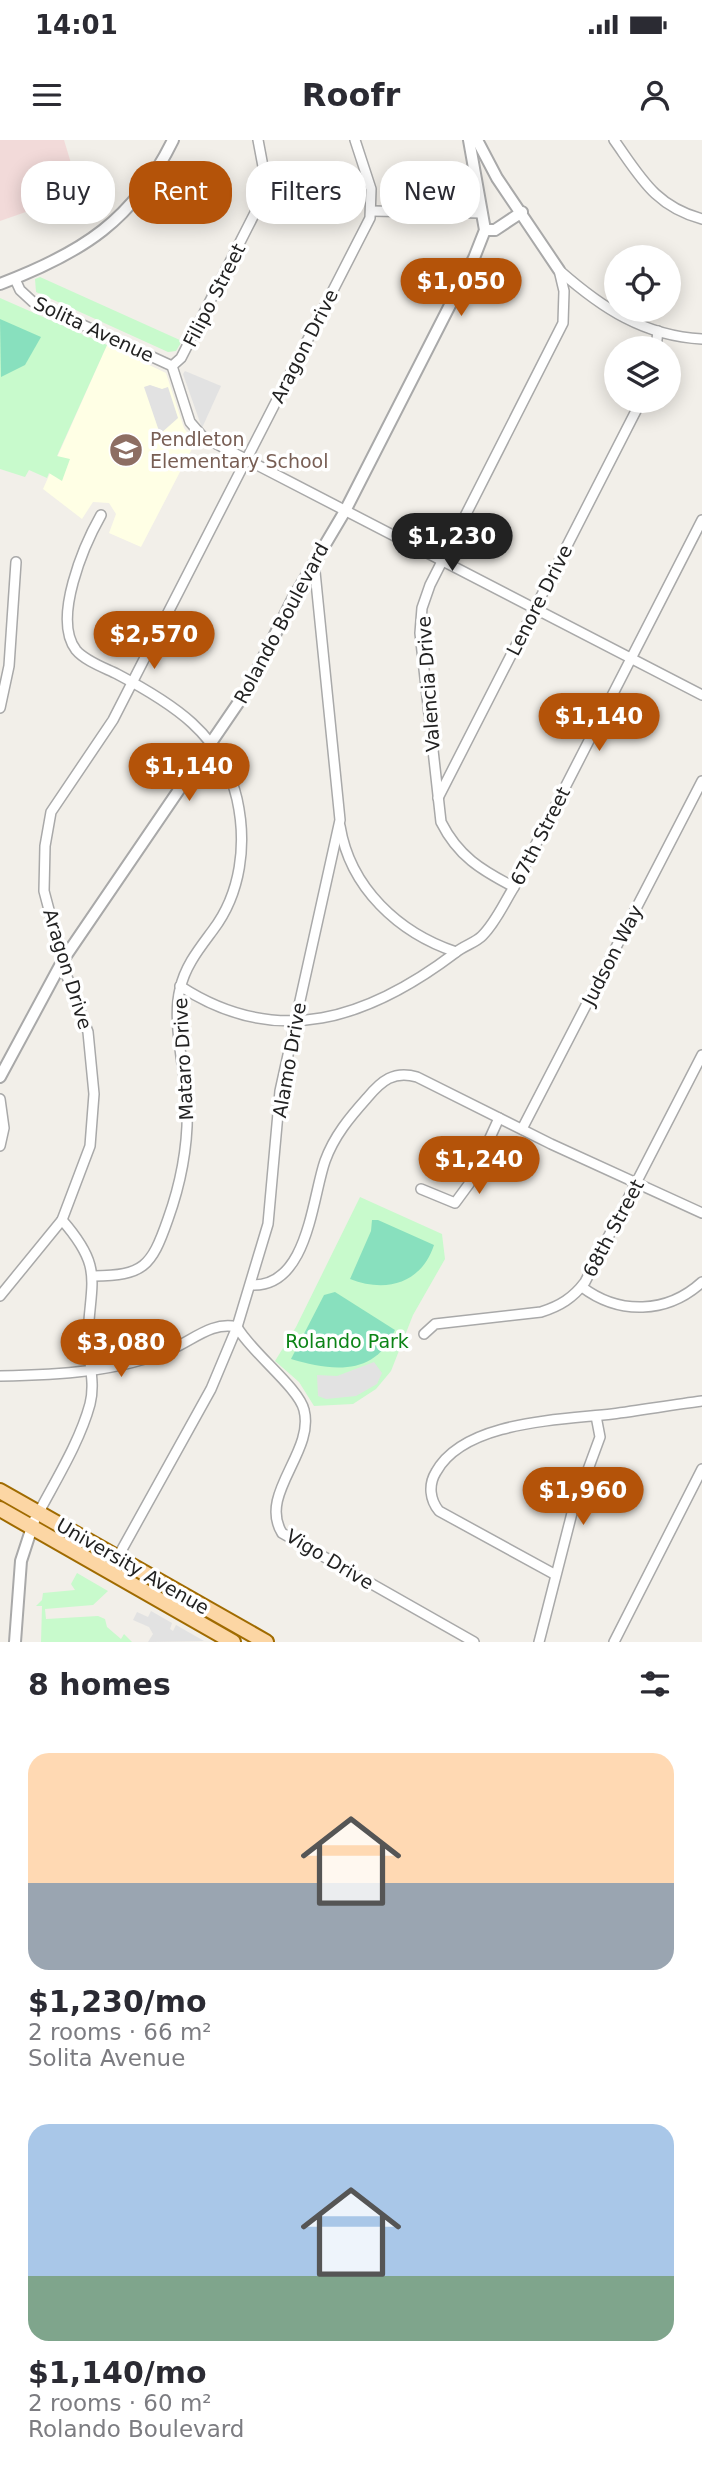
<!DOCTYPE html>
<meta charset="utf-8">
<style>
:root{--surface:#fff;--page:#f2f2f3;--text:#2b2b33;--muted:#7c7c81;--accent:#b45309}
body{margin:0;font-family:"DejaVu Sans",sans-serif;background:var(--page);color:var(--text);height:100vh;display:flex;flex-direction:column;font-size:26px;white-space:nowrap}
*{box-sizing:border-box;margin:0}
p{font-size:23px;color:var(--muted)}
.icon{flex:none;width:38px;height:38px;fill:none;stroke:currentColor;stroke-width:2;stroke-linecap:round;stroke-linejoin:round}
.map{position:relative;height:1502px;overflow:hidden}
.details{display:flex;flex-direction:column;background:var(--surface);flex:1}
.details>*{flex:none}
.hud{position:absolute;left:21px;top:21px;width:662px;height:63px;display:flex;gap:14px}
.buttons{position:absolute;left:604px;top:105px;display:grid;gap:14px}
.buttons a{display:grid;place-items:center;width:77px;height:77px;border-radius:50%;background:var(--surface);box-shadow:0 4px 18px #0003;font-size:35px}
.price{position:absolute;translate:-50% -60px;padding:0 16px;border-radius:24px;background:var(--accent);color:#fff;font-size:23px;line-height:46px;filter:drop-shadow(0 2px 4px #0008)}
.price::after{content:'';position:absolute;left:50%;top:42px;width:21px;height:16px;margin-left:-10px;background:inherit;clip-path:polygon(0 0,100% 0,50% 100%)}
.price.active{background:#222;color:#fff}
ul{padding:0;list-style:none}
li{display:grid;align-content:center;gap:14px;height:371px;padding:0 28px}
li span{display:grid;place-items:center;height:217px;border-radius:21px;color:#555}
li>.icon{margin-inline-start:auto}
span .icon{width:126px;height:126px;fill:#fffc;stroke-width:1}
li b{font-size:30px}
h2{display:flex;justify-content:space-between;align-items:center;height:84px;padding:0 28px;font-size:30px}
.pill{padding:0 24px;border-radius:28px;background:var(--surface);box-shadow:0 4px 18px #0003;font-size:24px;line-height:63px}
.pill.active{background:var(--accent);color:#fff}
.status{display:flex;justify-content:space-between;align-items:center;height:49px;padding:0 35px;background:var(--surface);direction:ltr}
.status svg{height:19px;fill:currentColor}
header{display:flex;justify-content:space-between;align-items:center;height:91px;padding:0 28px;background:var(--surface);font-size:32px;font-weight:800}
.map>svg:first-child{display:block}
.commercial{fill:#f2dad9}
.education{fill:#ffffe5}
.park{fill:#c8facc}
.pitch{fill:#88e0be}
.parking{fill:#e2e2e2}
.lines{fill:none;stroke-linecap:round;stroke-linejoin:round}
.minor-casing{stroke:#a9a9a9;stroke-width:12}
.tertiary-casing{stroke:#a9a9a9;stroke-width:14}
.primary-casing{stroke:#a06b00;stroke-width:18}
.minor{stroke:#fff;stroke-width:9}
.tertiary{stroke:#fff;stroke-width:10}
.primary{stroke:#fcd6a4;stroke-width:14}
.labels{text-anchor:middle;stroke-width:7;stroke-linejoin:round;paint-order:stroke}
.street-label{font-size:19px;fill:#222;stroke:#fff}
.education-label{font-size:19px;fill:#785e54;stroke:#fff;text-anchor:start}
.park-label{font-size:19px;fill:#0c8416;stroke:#fff}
</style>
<div class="status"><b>14:01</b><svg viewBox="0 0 49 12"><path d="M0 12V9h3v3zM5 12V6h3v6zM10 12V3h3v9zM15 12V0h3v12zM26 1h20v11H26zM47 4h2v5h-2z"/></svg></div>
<header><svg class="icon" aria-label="menu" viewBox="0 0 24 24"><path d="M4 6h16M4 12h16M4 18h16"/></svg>Roofr<svg class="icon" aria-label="person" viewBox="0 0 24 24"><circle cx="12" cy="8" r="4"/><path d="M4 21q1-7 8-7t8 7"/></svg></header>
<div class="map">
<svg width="702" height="1502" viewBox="0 0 702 1502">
<rect width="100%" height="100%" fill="#f2efe9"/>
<!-- commercial -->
<polygon class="commercial" points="0,0 64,0 80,53 0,81"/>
<!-- education -->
<polygon class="education" points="107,205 166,233 184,288 195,303 141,407 109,393 116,374 109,363 93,362 82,379 43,349"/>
<!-- park -->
<g class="park">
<polygon points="40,137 182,201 176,211 168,212 36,152 35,139"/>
<polygon points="0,158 107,205 57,316 70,319 62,341 49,333 47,338 29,330 25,337 0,329"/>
<polygon points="360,1057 442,1094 445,1119 413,1175 391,1231 376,1249 353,1264 314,1266 299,1242 275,1221 296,1187"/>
<polygon points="77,1433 108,1451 93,1465 45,1469 46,1479 98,1476 105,1479 107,1487 121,1499 124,1494 132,1502 41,1502 42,1466 36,1466 42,1460 43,1453 75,1450 71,1444"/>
</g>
<!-- pitch -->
<g class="pitch">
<polygon points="0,179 41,197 25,225 1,237"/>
<path d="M372,1080h6l56,25c-13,39 -48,48 -84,34l21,-48z"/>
<path d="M335,1152l60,38c-20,47 -64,41 -104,29l33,-64z"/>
</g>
<!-- parking -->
<g class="parking">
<polygon points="185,231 221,246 202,288 183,234"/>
<polygon points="150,245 162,249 168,247 178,278 160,294 144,247"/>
<polygon points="374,1222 382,1233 377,1244 356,1256 326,1259 318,1256 317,1235 337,1236"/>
<polygon points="151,1471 172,1483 170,1489 173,1491 176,1485 204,1501 148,1502 153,1494 149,1487 133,1480 137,1472 148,1477"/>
</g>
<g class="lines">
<!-- minor casing -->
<g class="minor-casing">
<g id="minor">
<path d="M614,0c27,38 41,66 88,79"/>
<polyline points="371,71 482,73"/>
<path d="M560,131c42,37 84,65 142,68"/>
<polyline points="15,139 20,150 33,162 172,226 190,282 203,297 702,555"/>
<polyline points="656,208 658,191"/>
<polyline points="172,226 181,218 262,59 265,37 258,0"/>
<polyline points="0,568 9,526 16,422"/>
<polyline points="438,658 641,261"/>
<path d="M340,686c10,62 59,107 116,126"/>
<path d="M514,747c-33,-17 -56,-31 -73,-65l-21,-189 2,-25 8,-23 133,-262 1,-32 -5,-21"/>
<path d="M180,846c98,64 189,32 275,-33 8,-7 20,-10 27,-17 14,-14 22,-33 32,-49l188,-367"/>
<polyline points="0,959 4,988 0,1006"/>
<polyline points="522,989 702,641"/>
<polyline points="421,1049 455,1063 469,1044 499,978"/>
<path d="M94,1136c49,-1 57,-8 74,-57 14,-39 21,-77 19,-119 -3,-32 -15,-80 -7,-111 5,-23 19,-40 33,-59 28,-37 34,-86 24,-131 -15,-65 -65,-96 -120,-125 -12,-6 -32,-13 -41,-24 -24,-31 8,-105 25,-135"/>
<path d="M251,1145c57,3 61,-87 74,-124 9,-25 25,-44 42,-63 14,-17 27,-28 50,-21l134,67 151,69"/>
<path d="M582,1147c37,28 85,27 120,-5"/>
<polyline points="0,1156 62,1080 90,1006 94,954 88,892 66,834 44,751 45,706 51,672 113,580 370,78 371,49 355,0"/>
<path d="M424,1194l11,-10 106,-12c19,-6 32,-14 44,-30l117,-227"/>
<path d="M0,1236c57,-1 119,-4 172,-27 21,-9 41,-28 65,-22 14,25 62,61 67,83 11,42 -46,84 -22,123l192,109"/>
<path d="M39,1372c18,-34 41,-71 51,-108 6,-23 -3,-46 -2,-70 3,-55 15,-67 -26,-114"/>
<polyline points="115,1422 211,1249 237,1187 268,1084 280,951 340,680 314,422"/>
<path d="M554,1434l-115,-63c-9,-11 -11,-26 -3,-39 28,-51 124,-52 176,-58 30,-4 60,-9 90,-13"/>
<polyline points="539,1502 572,1373 600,1297 596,1276"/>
<polyline points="614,1502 702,1329"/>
</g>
</g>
<!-- tertiary casing -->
<g class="tertiary-casing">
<g id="tertiary">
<polyline points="477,0 497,38 559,130"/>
<polyline points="485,90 495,90 522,72"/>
<path d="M0,144c82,-31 134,-64 173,-144"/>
<polyline points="0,937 63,820 247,550 294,457 345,371 474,118 485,90 469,0"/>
<polyline points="15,1502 21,1421 34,1381"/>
</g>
</g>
<!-- primary casing -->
<g class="primary-casing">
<g id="primary">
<polyline points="0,1351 266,1502"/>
<polyline points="0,1369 233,1502"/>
</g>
</g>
<!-- minor -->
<use href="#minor" class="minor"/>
<!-- tertiary -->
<use href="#tertiary" class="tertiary"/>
<!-- primary -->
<use href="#primary" class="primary"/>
</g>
<!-- icons -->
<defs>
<g id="school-disc" transform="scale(1.75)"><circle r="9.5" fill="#8d6e63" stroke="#fff"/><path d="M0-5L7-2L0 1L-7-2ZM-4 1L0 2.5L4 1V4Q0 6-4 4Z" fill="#fff"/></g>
</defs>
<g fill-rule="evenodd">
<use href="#school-disc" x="126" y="310"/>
</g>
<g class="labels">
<!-- street labels -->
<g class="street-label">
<text transform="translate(214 155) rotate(-63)" y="7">Filipo Street</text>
<text transform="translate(94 189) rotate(25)" y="7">Solita Avenue</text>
<text transform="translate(304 206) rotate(-63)" y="7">Aragon Drive</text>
<text transform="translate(539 460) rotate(-63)" y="7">Lenore Drive</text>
<text transform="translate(281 483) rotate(-62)" y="7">Rolando Boulevard</text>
<text transform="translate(428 544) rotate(-94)" y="7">Valencia Drive</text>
<text transform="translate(540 696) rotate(-63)" y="7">67th Street</text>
<text transform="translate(612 815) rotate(-63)" y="7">Judson Way</text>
<text transform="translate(68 829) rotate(73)" y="7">Aragon Drive</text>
<text transform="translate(183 919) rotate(-93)" y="7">Mataro Drive</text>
<text transform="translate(289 920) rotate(-80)" y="7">Alamo Drive</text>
<text transform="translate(613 1088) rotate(-62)" y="7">68th Street</text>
<text transform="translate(330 1419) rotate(31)" y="7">Vigo Drive</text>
<text transform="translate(133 1426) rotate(30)" y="7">University Avenue</text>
</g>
<!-- education labels -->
<g class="education-label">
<text x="150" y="306">Pendleton<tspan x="150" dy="22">Elementary School</tspan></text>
</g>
<!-- park labels -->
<g class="park-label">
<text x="347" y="1208">Rolando Park</text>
</g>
</g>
</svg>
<div class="buttons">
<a><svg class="icon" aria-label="locate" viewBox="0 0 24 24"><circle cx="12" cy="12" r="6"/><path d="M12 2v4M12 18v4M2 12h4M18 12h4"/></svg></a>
<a><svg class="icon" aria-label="layers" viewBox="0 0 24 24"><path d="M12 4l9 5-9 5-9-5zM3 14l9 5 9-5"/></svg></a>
</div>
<b class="price" style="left:461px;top:178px">$1,050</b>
<b class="price active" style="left:452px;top:433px">$1,230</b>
<b class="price" style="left:154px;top:531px">$2,570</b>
<b class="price" style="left:599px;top:613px">$1,140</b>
<b class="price" style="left:189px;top:663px">$1,140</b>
<b class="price" style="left:479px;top:1056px">$1,240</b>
<b class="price" style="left:121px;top:1239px">$3,080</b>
<b class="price" style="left:583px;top:1387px">$1,960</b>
<div class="hud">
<a class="pill">Buy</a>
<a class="pill active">Rent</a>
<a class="pill">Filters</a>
<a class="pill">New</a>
</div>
</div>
<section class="details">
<h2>8 homes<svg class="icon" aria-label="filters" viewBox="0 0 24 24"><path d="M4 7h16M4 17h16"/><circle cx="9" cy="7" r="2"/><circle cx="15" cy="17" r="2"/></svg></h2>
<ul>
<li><span style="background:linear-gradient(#ffd9b3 60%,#9aa5b1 0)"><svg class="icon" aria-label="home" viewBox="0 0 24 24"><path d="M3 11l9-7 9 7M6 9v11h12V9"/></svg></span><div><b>$1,230/mo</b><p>2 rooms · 66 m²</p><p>Solita Avenue</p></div></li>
<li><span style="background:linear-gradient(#a9c7e8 70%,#7fa58c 0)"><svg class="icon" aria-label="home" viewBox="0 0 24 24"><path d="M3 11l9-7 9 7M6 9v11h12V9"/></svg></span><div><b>$1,140/mo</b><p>2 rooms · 60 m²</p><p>Rolando Boulevard</p></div></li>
</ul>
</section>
